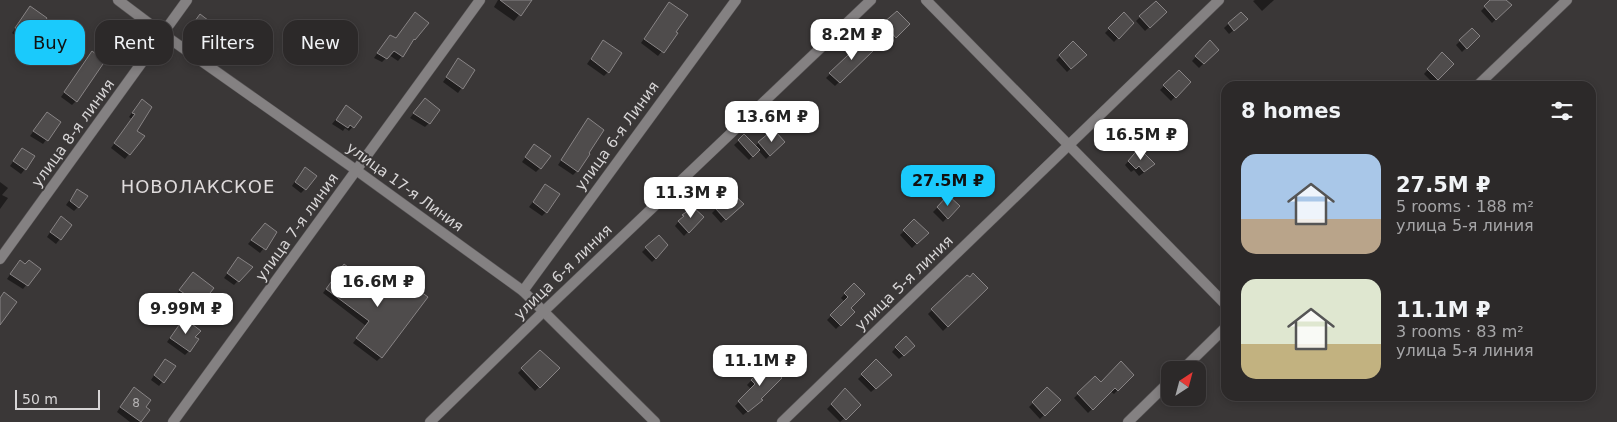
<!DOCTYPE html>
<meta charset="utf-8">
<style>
:root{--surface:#2c2929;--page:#343131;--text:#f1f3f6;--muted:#a6a6a8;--line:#484546;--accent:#1acafc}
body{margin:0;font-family:"DejaVu Sans",sans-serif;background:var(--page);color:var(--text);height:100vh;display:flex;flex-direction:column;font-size:19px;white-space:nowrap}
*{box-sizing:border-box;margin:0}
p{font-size:16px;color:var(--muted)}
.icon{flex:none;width:28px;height:28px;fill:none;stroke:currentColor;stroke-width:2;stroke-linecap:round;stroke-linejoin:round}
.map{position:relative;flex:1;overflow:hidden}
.side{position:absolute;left:1221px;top:81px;width:375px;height:320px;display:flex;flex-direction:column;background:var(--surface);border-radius:15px;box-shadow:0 2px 8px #0003,0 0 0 1px var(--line)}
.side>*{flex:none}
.hud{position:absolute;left:15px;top:20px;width:475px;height:45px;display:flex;gap:10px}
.needle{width:32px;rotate:36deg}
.tools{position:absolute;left:1161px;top:361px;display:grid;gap:10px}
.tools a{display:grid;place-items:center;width:45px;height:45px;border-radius:10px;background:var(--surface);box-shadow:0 2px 8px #0003,0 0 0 1px var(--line);font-size:25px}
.scale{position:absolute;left:15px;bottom:12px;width:85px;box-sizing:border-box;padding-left:5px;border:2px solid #d7d5d6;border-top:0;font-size:14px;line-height:18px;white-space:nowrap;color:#d7d5d6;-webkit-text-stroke:4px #3a3737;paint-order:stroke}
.price{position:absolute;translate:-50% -42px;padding:0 11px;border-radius:10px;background:#fff;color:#222;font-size:16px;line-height:32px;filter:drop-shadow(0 1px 2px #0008)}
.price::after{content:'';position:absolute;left:50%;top:30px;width:15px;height:11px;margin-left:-8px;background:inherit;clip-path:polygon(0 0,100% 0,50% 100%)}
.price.selected{background:var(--accent);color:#111}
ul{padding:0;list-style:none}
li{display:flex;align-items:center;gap:15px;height:125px;padding:0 20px}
li span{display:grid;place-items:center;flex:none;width:140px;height:100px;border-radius:15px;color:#555}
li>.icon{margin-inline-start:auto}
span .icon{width:60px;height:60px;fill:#fffc;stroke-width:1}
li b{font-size:21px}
h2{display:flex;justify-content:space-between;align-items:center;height:60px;padding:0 20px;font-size:21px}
.chip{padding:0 18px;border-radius:15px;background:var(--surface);box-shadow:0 2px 8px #0003,0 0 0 1px var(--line);font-size:18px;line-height:45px}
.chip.selected{background:var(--accent);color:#111}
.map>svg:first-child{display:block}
.shadow{fill:#0007}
.building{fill:#4f4c4c;stroke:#888485}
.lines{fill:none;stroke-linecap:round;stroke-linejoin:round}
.street-casing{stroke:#585556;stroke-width:11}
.street{stroke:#848182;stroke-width:10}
.labels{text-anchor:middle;stroke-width:4;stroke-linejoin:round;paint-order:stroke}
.number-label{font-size:12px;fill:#b5b3b4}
.street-label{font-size:15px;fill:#d7d5d6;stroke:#3a3737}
.quarter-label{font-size:18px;letter-spacing:1px;fill:#dfdbdc;stroke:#3a3737}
</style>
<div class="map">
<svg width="1617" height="422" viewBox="0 0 1617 422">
<rect width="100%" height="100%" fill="#3a3737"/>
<!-- shadow -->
<g class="shadow">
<polygon points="498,0 531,0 514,21 494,7"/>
<polygon points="1255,0 1274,0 1262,11 1253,1"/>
<polygon points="1492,0 1505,0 1510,5 1492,23 1481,11"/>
<polygon points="1156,2 1165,12 1145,31 1136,21"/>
<polygon points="669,3 674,32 676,33 658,56 641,43"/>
<polygon points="30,8 45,18 27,44 12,33"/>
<polygon points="897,12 908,24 892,41 880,28"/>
<polygon points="1240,13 1242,23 1229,34 1224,28"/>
<polygon points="415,14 414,39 402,56 398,61 389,55 382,62 374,58 386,41 395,39"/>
<polygon points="1124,14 1132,23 1114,42 1105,33"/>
<polygon points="196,20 204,44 200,48 184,36"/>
<polygon points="117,24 128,46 124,50 115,43 110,47 104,42"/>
<polygon points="1472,30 1478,36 1462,52 1456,45"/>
<polygon points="865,40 873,49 835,86 826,78"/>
<polygon points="603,41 608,72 604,76 587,64"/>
<polygon points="1210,42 1217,50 1199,68 1192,61"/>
<polygon points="1073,43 1085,55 1067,72 1056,60"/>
<polygon points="92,53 76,101 72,105 61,97"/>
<polygon points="1442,54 1453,64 1433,83 1424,74"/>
<polygon points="459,60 474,70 458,93 443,82"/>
<polygon points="1179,71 1189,82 1171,101 1160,90"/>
<polygon points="138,104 135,131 143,136 125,159 111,148 132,119 129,117"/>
<polygon points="421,104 429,123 425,127 410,118"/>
<polygon points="346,107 361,117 349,131 345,128 343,131 332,124"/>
<polygon points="47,113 59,122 43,144 30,136"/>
<polygon points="588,120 577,171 573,175 558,165"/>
<polygon points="744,136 755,147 759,142 783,142 766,159 758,150 749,160 734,145"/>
<polygon points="534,146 540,168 536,172 522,162"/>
<polygon points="22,149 25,169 21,174 10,166"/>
<polygon points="1139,150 1150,168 1139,176 1134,170 1131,172 1125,165"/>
<polygon points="301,172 305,189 301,193 292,186"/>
<polygon points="0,182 8,188 2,195 8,198 0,209"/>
<polygon points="545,186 546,212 542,216 529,207"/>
<polygon points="77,190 78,207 74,211 66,205"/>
<polygon points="731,194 738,208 721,223 712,213"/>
<polygon points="948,197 958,206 943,222 933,212"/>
<polygon points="693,209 702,217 684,236 675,226 683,216"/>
<polygon points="914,221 927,233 912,248 900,235"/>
<polygon points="57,222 71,225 56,244 47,237"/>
<polygon points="261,229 276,232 260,253 248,244"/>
<polygon points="659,236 656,258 652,262 642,252"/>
<polygon points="238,259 251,267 234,285 224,278"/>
<polygon points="25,265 39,269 23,289 7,279 16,266"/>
<polygon points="340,270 388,298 381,357 377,361 353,343 366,326 323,293"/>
<polygon points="193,273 205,297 201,301 198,299 192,305 176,295"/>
<polygon points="967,276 986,288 943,331 928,314"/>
<polygon points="854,284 849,308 853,312 836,329 827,320 845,302 841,298"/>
<polygon points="180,324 194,337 189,351 185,355 167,342"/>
<polygon points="905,337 914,346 899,359 892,352"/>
<polygon points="540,351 558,368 535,391 518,373"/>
<polygon points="876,361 886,379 871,392 858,379"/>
<polygon points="767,364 757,404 743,415 735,406 751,389 747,385"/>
<polygon points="161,365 174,367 159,386 151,380"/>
<polygon points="1132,375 1114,394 1110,391 1088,413 1074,398 1095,378 1101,384"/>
<polygon points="1047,389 1059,400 1040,419 1029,407"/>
<polygon points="845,390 859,405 840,422 827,409"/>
<polygon points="130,392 148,410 140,422 130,422 117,412"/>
</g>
<!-- building -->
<g class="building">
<polygon points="500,0 532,0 521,16"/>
<polygon points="1490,0 1506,0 1512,5 1496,20 1484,6"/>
<polygon points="1156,1 1167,12 1150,28 1139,16"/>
<polygon points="669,2 688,15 676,32 678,33 664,53 644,39"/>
<polygon points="30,6 47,18 32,40 15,28"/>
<polygon points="897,11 910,24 896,38 883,23"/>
<polygon points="415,12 429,23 415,40 414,39 403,57 394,51 387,59 377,53 390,35 396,38"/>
<polygon points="1124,12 1134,23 1119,39 1108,28"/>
<polygon points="1241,12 1248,19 1234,31 1228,23"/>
<polygon points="200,14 217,27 205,45 187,32"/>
<polygon points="117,22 136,36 129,47 119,39 115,44 107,38"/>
<polygon points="1472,28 1480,36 1467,49 1459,40"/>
<polygon points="865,39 875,49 840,83 829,73"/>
<polygon points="603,40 622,53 609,73 591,59"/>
<polygon points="1210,40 1219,50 1204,64 1195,56"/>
<polygon points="1073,41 1087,55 1071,69 1059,55"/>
<polygon points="92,51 105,61 77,102 64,92"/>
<polygon points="1442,52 1454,64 1438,80 1427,69"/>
<polygon points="458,58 475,70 463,89 446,77"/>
<polygon points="1179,70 1191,82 1176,98 1163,85"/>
<polygon points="425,98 440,110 430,124 413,113"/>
<polygon points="142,99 152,107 137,131 145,136 130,155 114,143 135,114 132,113"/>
<polygon points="346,105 362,117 354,128 350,125 348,128 336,120"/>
<polygon points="47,112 61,122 48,141 33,131"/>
<polygon points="588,118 604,130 589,153 590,154 578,172 561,160"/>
<polygon points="776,132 785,142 770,156 758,142 769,133 771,136"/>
<polygon points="744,134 760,150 753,157 738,140"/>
<polygon points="534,144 551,156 541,169 525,157"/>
<polygon points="22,148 35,156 26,170 13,161"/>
<polygon points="1139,148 1155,164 1144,172 1139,166 1136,169 1128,161"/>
<polygon points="305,167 317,176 306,190 295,182"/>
<polygon points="545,184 560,194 547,213 533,202"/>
<polygon points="77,189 88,196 79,208 70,201"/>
<polygon points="731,192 744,204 726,220 715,208"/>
<polygon points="948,195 960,206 948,219 937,207"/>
<polygon points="693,207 704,217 689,233 678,221 684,216 682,215"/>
<polygon points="61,216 72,225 61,240 50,232"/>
<polygon points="914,219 929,233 917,244 903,230"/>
<polygon points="265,223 277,232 266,250 251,240"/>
<polygon points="659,235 668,245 656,259 645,247"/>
<polygon points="238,257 253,267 239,282 227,273"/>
<polygon points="20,260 25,264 29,260 41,269 28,286 10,274"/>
<polygon points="344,264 388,297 402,278 428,297 382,358 356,338 369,321 326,289"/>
<polygon points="193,272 214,288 206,298 202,295 197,302 179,290"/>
<polygon points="973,273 988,288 948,327 931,309 967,275 970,277"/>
<polygon points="854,283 865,294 851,308 855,312 841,326 830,315 848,297 844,293"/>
<polygon points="4,292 17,302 0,325 0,298"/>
<polygon points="184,318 201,331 195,337 199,339 190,352 170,338"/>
<polygon points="906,336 915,346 904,356 895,347"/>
<polygon points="540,350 560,368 540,388 521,368"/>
<polygon points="165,359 176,366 164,383 154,375"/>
<polygon points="876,359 892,375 876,389 861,374"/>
<polygon points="1121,361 1134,375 1118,391 1115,388 1093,410 1077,393 1095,376 1101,382"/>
<polygon points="767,363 782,378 761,399 763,400 748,412 738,401 755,384 751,380"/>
<polygon points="134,387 151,400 146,407 150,410 141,422 120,407"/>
<polygon points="1047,387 1061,400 1045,416 1032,402"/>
<polygon points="845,388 861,405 846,420 831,404"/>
</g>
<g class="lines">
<!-- street casing -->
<g class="street-casing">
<g id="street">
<polyline points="118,0 163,34 356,170 523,291 655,422"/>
<polyline points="926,0 1226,305"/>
<polyline points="1477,86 1567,0"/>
<polyline points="0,259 187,0"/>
<polyline points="523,291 736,0"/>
<polyline points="1182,370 1226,327"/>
<polyline points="173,422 480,0"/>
<polyline points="430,422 544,311 871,0"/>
<polyline points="782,422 1219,0"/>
<polyline points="1128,422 1170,381"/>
</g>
</g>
<!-- street -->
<use href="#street" class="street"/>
</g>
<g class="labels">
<!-- number labels -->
<g class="number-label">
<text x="136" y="407">8</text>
</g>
<!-- street labels -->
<g class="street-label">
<text transform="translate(73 133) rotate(-54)" y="5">улица 8-я линия</text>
<text transform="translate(617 136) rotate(-54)" y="5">улица 6-я Линия</text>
<text transform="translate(405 187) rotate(36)" y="5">улица 17-я Линия</text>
<text transform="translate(297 227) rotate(-54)" y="5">улица 7-я линия</text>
<text transform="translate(563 272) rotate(-44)" y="5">улица 6-я линия</text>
<text transform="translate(904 283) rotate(-44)" y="5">улица 5-я линия</text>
</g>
<!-- quarter labels -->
<g class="quarter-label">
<text x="198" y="193">НОВОЛАКСКОЕ</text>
</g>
</g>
</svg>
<div class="tools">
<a><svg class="needle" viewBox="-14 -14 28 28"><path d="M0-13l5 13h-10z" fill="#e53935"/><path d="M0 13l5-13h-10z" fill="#a6a6a8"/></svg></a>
</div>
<div class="scale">50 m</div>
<b class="price" style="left:852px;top:61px">8.2M ₽</b>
<b class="price" style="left:772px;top:143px">13.6M ₽</b>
<b class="price" style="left:1141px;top:161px">16.5M ₽</b>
<b class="price selected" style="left:948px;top:207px">27.5M ₽</b>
<b class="price" style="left:691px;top:219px">11.3M ₽</b>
<b class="price" style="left:378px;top:308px">16.6M ₽</b>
<b class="price" style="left:186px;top:335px">9.99M ₽</b>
<b class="price" style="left:760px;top:387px">11.1M ₽</b>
<div class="hud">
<a class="chip selected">Buy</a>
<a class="chip">Rent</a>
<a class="chip">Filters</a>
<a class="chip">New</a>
</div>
<section class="side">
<h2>8 homes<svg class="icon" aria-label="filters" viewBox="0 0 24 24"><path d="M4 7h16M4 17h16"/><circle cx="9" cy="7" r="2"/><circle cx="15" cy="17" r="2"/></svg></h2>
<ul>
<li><span style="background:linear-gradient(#a9c7e8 65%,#b9a48a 0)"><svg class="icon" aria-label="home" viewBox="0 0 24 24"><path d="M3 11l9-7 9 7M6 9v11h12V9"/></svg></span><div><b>27.5M ₽</b><p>5 rooms · 188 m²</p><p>улица 5-я линия</p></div></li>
<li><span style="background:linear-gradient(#dfe7d0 65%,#c2b280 0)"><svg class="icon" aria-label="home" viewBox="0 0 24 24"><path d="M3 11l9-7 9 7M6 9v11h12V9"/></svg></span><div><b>11.1M ₽</b><p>3 rooms · 83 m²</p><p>улица 5-я линия</p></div></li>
</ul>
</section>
</div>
